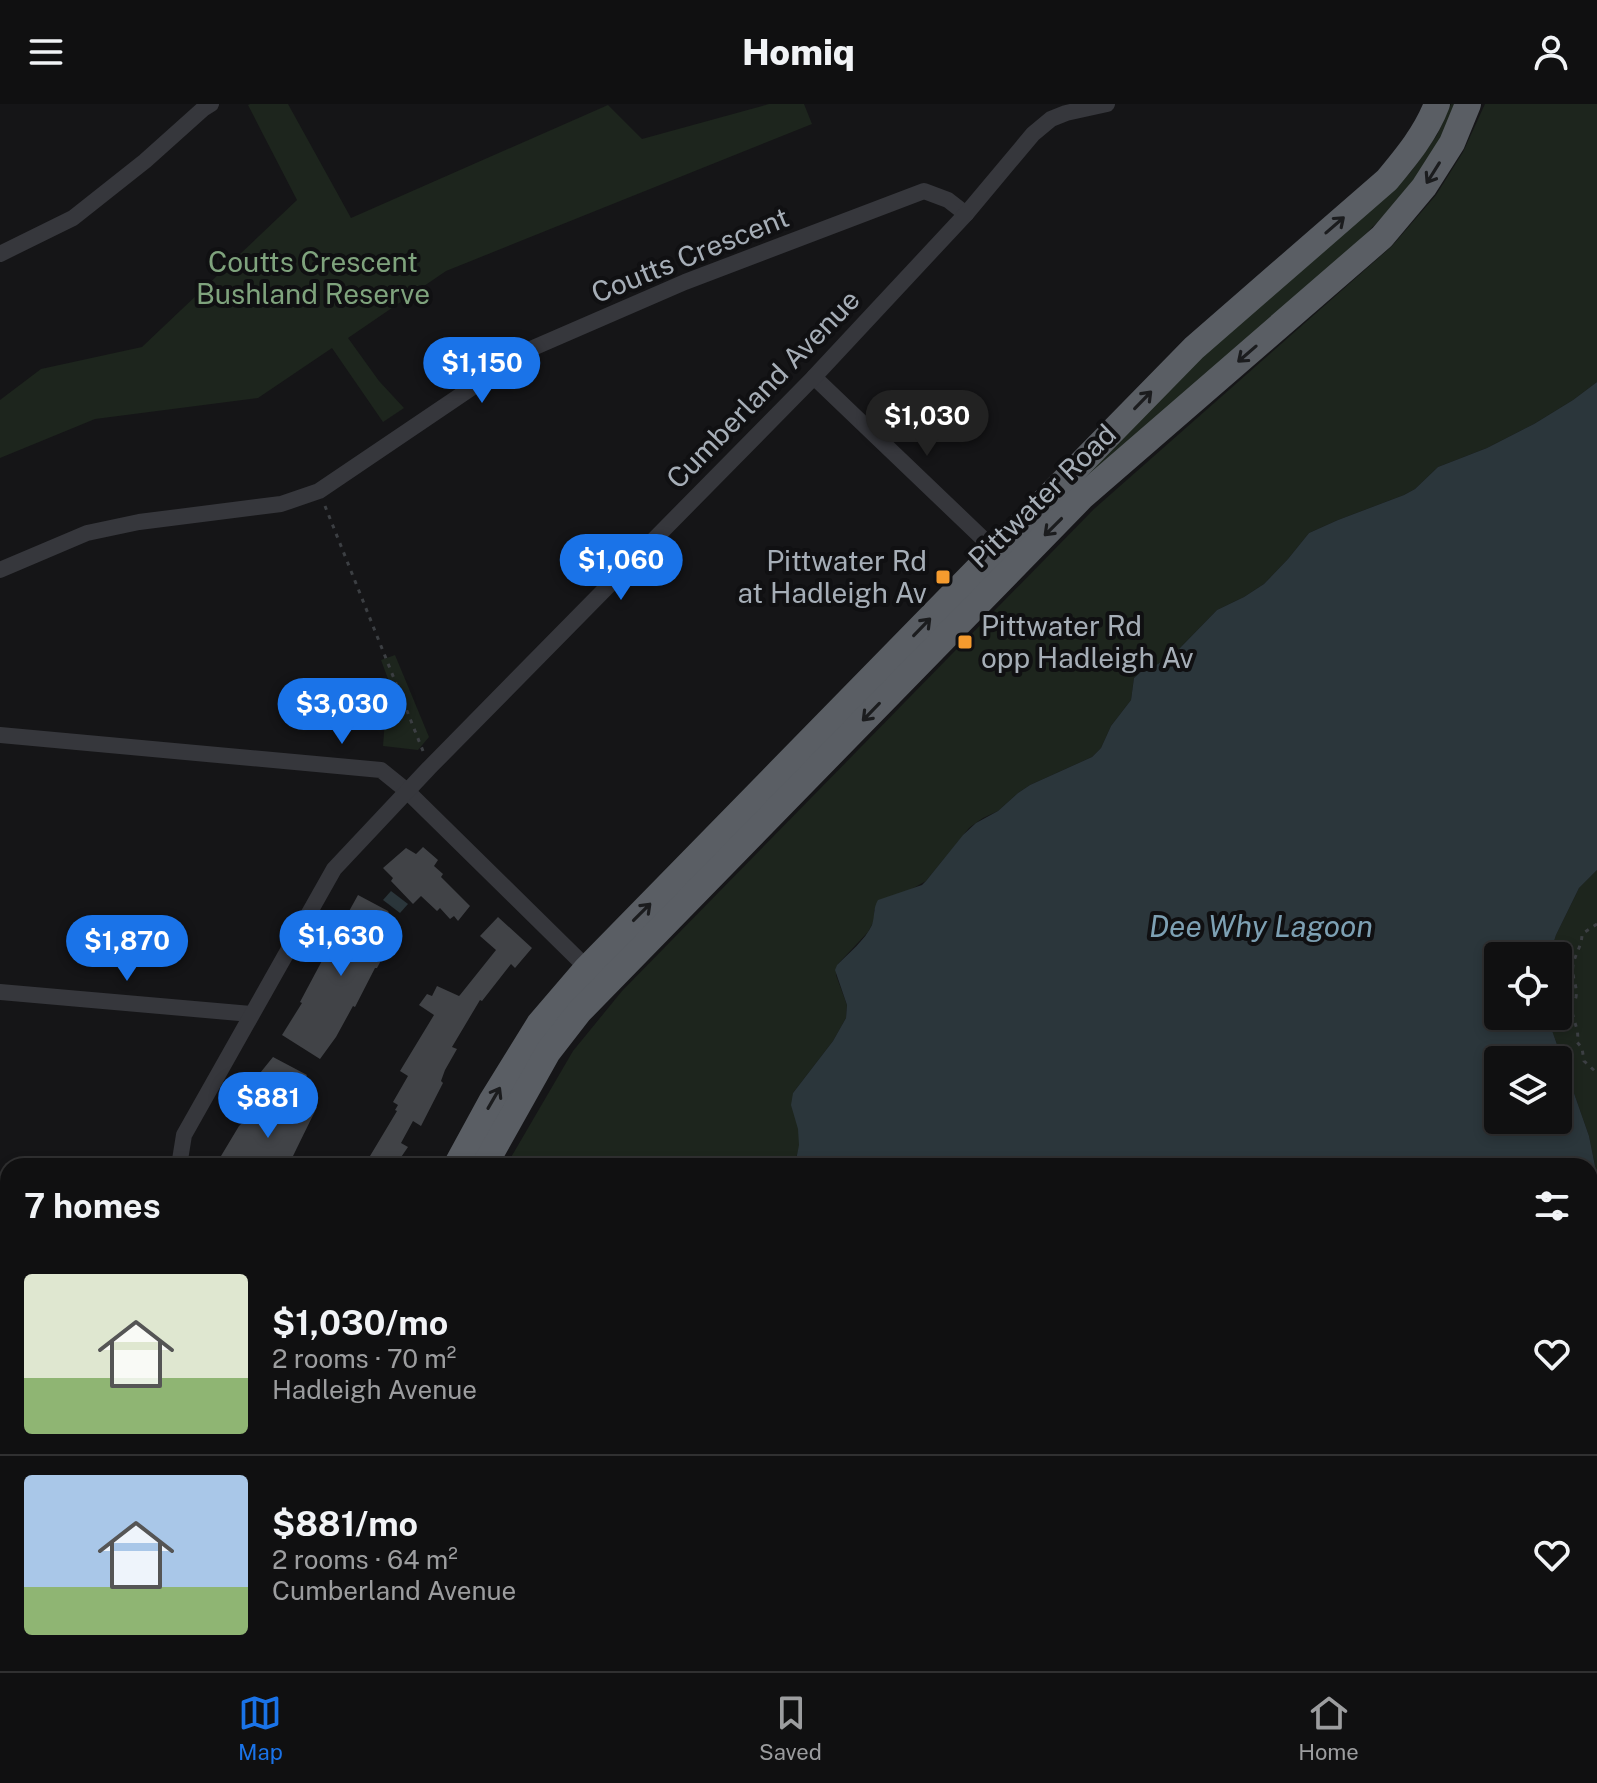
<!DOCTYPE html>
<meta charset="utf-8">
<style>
:root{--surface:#101011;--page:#19191a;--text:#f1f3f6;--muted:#9c9d9f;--line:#303031;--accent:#1a73e8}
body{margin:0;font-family:"Public Sans",sans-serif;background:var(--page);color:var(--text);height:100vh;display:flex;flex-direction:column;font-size:30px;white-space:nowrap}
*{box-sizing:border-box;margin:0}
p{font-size:26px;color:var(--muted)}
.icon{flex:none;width:44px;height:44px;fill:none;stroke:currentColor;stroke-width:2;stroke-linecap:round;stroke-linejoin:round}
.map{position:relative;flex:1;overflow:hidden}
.drawer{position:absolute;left:0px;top:1054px;width:1598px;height:514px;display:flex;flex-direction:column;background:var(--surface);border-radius:24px 24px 0 0;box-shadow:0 4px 12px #0003,0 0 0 2px var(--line)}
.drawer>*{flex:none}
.controls{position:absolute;left:1484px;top:838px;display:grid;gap:16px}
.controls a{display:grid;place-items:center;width:88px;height:88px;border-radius:8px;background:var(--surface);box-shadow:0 4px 12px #0003,0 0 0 2px var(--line);font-size:40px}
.price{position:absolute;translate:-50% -68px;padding:0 18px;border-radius:28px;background:var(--accent);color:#fff;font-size:26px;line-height:52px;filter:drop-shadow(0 2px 4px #0008)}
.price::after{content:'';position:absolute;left:50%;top:48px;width:24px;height:18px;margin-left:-12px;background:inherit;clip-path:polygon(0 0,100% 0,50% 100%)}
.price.on{background:#222;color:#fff}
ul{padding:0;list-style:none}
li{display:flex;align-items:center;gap:24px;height:200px;padding:0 24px}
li+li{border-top:2px solid var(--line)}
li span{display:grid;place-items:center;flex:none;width:224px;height:160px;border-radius:8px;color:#555}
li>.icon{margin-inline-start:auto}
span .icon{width:96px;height:96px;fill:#fffc;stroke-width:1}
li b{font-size:34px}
h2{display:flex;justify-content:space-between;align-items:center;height:96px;padding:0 24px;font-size:34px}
header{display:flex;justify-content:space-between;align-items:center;height:104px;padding:0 24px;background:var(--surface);font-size:36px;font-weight:800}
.dock{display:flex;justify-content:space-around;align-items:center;height:112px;border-top:2px solid var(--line);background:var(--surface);font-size:22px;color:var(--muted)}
.dock a{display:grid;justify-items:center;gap:4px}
.dock .on{color:var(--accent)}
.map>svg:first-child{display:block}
.green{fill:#1d251d}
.water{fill:#2b363b;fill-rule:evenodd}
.building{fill:#414347}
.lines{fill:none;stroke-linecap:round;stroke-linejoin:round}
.path{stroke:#3c3f43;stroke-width:3;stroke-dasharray:4 6;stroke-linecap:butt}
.minor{stroke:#36373c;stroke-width:16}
.secondary{stroke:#44474c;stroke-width:22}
.trunk{stroke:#5a5e64;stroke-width:26}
.oneway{stroke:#1b1c1e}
.poi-dot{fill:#f59b2e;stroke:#101012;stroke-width:3}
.labels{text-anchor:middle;stroke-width:8;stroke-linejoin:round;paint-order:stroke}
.street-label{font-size:28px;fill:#a6aeb7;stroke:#101012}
.park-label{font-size:28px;fill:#7fa37d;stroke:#101012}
.poi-label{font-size:28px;fill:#a6aeb7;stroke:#101012;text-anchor:end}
.water-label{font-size:30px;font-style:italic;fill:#7da0b3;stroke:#101012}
</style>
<header><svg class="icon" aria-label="menu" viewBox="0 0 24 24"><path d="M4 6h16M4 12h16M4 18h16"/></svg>Homiq<svg class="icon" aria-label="person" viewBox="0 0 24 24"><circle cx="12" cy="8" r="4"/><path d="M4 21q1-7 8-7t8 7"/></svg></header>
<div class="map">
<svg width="1597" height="1567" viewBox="0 0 1597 1567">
<rect width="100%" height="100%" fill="#151517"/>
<!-- green -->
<g class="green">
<polygon points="250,0 288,0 351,114 608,1 642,35 769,0 804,0 812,20 446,167 348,234 379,277 404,304 383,318 332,244 258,294 95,315 0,354 0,296 41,265 142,243 297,96 248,1"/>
<path d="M1451,0h7c-25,65 -71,110 -120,157l-290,251 132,-136 230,-203 27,-38z"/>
<path d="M1485,0h112v278l-24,18 -39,24 -47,24 -49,19 -23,22 -11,6 -66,25 -29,13 -21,26 -24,25 -20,13 -27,13 -38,39 -21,15 -15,6 -9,8 -3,22 -20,26 -10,22 -9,9 -62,28 -12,8 -20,18 -15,7 -14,10 -43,53 -52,29v11l-6,11 -31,33 -1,10 11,30 -1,13 -13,23 -40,52c3,22 15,55 -3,73h-284l67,-115 49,-60 472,-482 298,-263 44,-51 27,-43z"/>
<polygon points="395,551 429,633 418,646 383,642 388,575 381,556"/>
<polygon points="1597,766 1597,1072 1589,1032 1547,912 1558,912 1558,852 1549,852 1556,831 1579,784"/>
<polygon points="260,1560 629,1560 626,1567 258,1567"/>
</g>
<!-- water -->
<g class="water">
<path d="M1597,278v488l-18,18 -23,47 -7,21h-51v60h49l42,120 8,40v495h-971l3,-7h961v-498h-800l6,-6 3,-15 -1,-16 -7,-24 2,-12 40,-52 13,-23 1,-13 -12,-35 2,-5c12,-12 28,-25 35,-40 3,-9 1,-17 6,-25l44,-15 4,-4 37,-46 13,-12 22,-12 20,-18 12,-8 62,-28 9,-9 10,-22 20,-26 3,-22 9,-8 15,-6 21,-15 38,-39 27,-13 20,-13 24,-25 21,-26 29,-13 66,-25 11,-6 23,-22 49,-19 47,-24 39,-24zM1498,956h60v60h-60z"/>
<polygon points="391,787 408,800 400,809 383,796"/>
</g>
<!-- building -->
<g class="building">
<polygon points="423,743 438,756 434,762 443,770 441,773 470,802 458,817 454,812 450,815 440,804 437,807 421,792 413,800 391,777 393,774 383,764 406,744 416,750"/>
<polygon points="358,791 388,807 391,813 391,819 395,824 383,846 386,847 377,864 375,864 355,903 353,902 336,933 320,955 282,931 302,899 300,898 324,853 346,822 342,820"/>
<polygon points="498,813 532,844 515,864 511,860 482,897 480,896 452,943 457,945 445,966 441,977 443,979 421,1022 413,1017 401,1039 408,1043 395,1062 364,1062 397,1007 395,1006 398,1001 393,998 408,972 400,967 434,911 419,901 427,890 432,892 437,882 459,892 460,891 496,846 480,832"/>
<polygon points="273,953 307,971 291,1000 255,995 264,978 256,974"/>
<polygon points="317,1003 293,1052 307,1062 215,1062 239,1022 246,1015"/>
</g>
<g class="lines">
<!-- path -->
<g class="path">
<polyline points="325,402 423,647"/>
<path d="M1597,820l-15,10c0,12 -7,20 -9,31 -2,12 5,21 3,32 -2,9 -4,3 -4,13 1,12 8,20 5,32l5,6 2,13 13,12"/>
<polyline points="64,1567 82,1565 93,1567"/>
</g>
<!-- minor -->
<g class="minor">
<polyline points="0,150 73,114 145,57 203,5 211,0"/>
<polyline points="814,273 1000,451"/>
<polyline points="0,466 87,429 139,418 281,400 319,387 526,247 685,178 924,87 948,96 966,110"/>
<polyline points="0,631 381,666 407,687 587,864"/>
<polyline points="0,888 251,910"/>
<polyline points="179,1062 184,1031 334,765 429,664 814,273 966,110 1033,30 1051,15 1066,9 1107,0"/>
<polyline points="0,1382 8,1382"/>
<polyline points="19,1567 20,1560"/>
</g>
<!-- secondary -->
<polyline class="secondary" points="0,1141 8,1142"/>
<!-- trunk -->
<g class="trunk">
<path d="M456,1062l36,-66 47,-76 48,-56 607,-620 193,-168c20,-24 39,-47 50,-76"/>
<polyline points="484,1062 548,948 579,908 1082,393 1382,133 1424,83 1452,39 1468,0"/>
<polyline points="217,1567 219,1560"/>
<polyline points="242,1567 244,1560"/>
</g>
</g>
<!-- one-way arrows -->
<defs><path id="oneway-shaft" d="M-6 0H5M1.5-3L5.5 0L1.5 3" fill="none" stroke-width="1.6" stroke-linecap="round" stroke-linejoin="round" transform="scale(2)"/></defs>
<g class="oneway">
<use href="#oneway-shaft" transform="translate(1433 69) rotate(122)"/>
<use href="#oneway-shaft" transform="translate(1335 121) rotate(-41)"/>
<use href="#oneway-shaft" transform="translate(1247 250) rotate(139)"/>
<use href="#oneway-shaft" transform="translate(1143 296) rotate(-46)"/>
<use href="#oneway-shaft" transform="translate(1053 423) rotate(135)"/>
<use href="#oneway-shaft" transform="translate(922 523) rotate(-46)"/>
<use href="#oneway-shaft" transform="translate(871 608) rotate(134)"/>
<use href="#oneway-shaft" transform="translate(642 808) rotate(-45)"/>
<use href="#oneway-shaft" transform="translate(494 994) rotate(-60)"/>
</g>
<!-- markers -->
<g class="poi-dot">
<rect x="935" y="465" width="16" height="16" rx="4"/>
<rect x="957" y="530" width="16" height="16" rx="4"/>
</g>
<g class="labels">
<!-- street labels -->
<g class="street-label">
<text transform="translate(690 151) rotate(-22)" y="10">Coutts Crescent</text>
<text transform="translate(763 285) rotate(-46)" y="10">Cumberland Avenue</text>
<text transform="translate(1042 392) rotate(-44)" y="10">Pittwater Road</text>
</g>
<!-- park labels -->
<g class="park-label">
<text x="313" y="168">Coutts Crescent<tspan x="313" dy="32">Bushland Reserve</tspan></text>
</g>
<!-- poi labels -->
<g class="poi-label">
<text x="927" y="467">Pittwater Rd<tspan x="927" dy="32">at Hadleigh Av</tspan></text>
<text x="981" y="532" text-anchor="start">Pittwater Rd<tspan x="981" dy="32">opp Hadleigh Av</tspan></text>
</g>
<!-- water labels -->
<g class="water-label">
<text x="1261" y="833">Dee Why Lagoon</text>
</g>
</g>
</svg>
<div class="controls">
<a><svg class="icon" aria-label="locate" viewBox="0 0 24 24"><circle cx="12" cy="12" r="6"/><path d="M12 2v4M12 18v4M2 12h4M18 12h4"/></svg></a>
<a><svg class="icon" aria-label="layers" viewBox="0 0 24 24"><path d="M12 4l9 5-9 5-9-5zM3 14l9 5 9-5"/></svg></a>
</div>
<b class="price" style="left:482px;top:301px">$1,150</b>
<b class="price on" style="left:927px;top:354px">$1,030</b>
<b class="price" style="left:621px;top:498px">$1,060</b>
<b class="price" style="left:342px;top:642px">$3,030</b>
<b class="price" style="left:341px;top:874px">$1,630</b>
<b class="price" style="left:127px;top:879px">$1,870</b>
<b class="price" style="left:268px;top:1036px">$881</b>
<section class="drawer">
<h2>7 homes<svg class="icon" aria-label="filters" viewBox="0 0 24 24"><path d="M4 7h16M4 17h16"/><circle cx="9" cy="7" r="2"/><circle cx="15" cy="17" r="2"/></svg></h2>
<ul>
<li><span style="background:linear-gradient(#dfe7d0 65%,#8fb573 0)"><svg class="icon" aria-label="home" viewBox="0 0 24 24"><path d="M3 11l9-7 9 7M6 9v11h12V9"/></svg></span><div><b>$1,030/mo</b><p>2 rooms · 70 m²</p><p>Hadleigh Avenue</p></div><svg class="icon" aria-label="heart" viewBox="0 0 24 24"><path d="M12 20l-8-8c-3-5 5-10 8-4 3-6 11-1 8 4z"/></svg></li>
<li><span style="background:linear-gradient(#a9c7e8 70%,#8fb573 0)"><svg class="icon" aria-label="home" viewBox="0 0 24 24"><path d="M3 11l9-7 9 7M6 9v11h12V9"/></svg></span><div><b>$881/mo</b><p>2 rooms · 64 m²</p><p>Cumberland Avenue</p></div><svg class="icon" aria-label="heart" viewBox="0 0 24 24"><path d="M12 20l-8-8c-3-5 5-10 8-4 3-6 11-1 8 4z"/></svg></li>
</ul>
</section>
</div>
<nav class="dock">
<a class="on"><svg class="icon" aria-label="map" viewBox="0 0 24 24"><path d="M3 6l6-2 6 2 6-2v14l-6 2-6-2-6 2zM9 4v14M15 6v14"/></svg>Map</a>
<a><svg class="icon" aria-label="saved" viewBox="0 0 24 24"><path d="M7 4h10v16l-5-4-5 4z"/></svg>Saved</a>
<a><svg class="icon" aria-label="home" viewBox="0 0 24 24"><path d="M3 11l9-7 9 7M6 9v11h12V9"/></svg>Home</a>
</nav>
